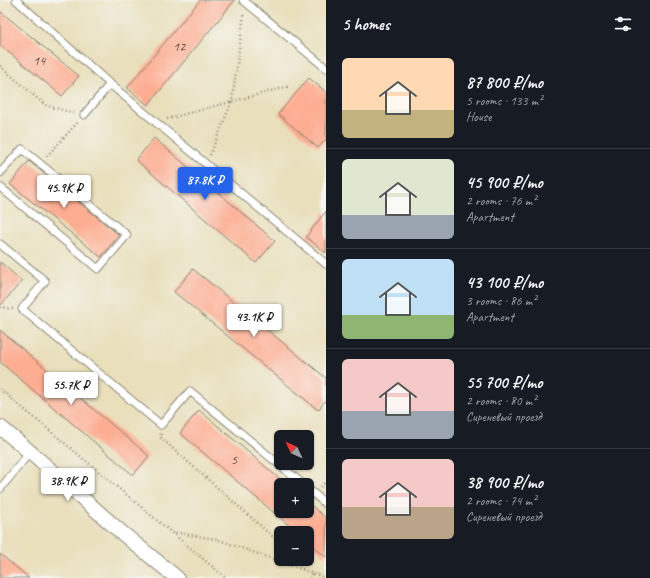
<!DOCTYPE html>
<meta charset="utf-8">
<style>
:root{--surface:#171b24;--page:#20242c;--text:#f1f3f6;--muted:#9ea1a6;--line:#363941;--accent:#2563eb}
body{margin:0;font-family:Caveat,sans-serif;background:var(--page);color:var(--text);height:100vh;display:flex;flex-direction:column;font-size:15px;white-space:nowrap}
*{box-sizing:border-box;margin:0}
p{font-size:13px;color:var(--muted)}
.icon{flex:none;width:22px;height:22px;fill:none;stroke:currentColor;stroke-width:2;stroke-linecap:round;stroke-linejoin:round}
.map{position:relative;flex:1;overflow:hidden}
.panel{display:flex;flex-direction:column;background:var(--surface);width:324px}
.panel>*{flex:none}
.needle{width:26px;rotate:314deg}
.buttons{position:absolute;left:274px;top:430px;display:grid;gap:8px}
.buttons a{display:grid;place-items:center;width:40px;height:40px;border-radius:6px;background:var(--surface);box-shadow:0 1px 3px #0004;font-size:20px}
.price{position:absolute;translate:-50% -34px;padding:0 9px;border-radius:4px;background:#fff;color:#222;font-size:13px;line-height:26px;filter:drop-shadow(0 1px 2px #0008)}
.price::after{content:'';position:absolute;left:50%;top:24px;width:12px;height:9px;margin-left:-6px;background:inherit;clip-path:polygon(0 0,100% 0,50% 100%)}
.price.active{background:var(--accent);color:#fff}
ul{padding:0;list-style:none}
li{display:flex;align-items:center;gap:12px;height:100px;padding:0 16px}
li+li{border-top:1px solid var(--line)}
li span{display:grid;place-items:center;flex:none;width:112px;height:80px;border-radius:6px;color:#555}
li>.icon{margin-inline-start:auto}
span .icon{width:48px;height:48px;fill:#fffc;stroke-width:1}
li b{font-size:17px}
h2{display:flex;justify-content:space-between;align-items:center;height:48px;padding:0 16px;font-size:17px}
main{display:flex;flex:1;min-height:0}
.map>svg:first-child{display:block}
.building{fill:#fdad92}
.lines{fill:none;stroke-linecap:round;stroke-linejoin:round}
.service-casing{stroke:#8a8573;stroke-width:9}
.minor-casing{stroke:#8a8573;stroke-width:16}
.path{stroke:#8a8573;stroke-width:2.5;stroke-dasharray:1 3;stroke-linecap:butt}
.service{stroke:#fff;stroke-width:7}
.minor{stroke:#fff;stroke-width:14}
.labels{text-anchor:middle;stroke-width:4;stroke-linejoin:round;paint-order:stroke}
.number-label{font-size:14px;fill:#604c45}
</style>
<main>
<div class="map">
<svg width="326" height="578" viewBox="0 0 326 578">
<rect width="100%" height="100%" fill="#f6f6f2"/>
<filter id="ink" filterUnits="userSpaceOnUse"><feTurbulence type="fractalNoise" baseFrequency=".025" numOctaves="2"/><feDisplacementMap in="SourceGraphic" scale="8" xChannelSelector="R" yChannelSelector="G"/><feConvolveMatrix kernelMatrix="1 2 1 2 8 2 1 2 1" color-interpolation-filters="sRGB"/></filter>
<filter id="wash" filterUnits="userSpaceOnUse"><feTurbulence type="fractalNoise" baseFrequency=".012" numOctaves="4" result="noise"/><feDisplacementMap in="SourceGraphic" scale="16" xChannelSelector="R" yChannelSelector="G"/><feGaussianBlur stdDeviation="0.9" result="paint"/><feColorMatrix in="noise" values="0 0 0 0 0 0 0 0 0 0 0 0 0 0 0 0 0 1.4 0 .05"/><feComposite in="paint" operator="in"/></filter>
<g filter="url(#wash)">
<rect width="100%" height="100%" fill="#e9dfbb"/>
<g id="blocks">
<!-- building -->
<g class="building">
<polygon points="200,0 235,0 148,105 127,88"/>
<polygon points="0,11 79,76 62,96 0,45"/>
<polygon points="309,78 326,92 326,139 318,148 278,114"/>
<polygon points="154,138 275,241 256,263 136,160"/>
<polygon points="29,161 119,235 101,257 10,184"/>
<polygon points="326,211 326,253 306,237"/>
<polygon points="0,262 22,281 0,306"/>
<polygon points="193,269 326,378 326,400 318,410 174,292"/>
<polygon points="0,330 149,456 133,475 0,362"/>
<polygon points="199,410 281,480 281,511 307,511 307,502 326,518 326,557 307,541 307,533 298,533 180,433"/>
<polygon points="0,554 29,578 0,578"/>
</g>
</g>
</g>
<g filter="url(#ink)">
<use href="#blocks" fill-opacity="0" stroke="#8a8573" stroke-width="1"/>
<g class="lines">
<!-- service casing -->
<g class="service-casing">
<g id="service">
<polyline points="16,0 110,84 326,264"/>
<polyline points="243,0 326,68"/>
<polyline points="84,115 110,84"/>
<polyline points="0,173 22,149 127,235 98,269 0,187"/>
<polyline points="0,244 45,281 22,309 161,425 190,391 304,485"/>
<polyline points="307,488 326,504"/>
<polyline points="0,489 30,452"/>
</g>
</g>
<!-- minor casing -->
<g class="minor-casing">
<polyline id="minor" points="0,427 30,452 122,533 177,578"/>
</g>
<!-- path -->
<g class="path">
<polyline points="0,66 45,105 74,113"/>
<polyline points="167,119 290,86"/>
<polyline points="210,155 232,101 244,13"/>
<polyline points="47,156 78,122"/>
<polyline points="0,307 13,309"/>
<polyline points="0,389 226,578"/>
<polyline points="161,434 160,437 281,544"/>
<polyline points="321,487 326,481"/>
<polyline points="172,532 216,539 326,578"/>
<polyline points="295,559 303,569"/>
<polyline points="309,578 313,573"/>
</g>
<!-- service -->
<use href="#service" class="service"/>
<!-- minor -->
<use href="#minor" class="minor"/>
</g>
</g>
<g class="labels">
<!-- number labels -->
<g class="number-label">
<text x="179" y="51">12</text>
<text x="39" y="65">14</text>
<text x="234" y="464">5</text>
</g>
</g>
</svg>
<div class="buttons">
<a><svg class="needle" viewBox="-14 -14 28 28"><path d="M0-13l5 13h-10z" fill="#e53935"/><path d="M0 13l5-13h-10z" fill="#9ea1a6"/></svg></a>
<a>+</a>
<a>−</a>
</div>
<b class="price active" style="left:205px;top:201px">87.8K ₽</b>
<b class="price" style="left:64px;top:209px">45.9K ₽</b>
<b class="price" style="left:254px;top:338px">43.1K ₽</b>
<b class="price" style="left:71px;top:406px">55.7K ₽</b>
<b class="price" style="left:68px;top:502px">38.9K ₽</b>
</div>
<section class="panel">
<h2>5 homes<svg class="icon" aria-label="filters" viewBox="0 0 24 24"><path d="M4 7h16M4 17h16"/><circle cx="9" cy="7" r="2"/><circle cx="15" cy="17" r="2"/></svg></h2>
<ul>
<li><span style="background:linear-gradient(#ffd9b3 65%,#c2b280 0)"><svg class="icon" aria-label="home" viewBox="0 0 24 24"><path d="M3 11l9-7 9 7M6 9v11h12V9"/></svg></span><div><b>87 800 ₽/mo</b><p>5 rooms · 133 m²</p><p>House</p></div></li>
<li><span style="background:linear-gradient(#dfe7d0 70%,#9aa5b1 0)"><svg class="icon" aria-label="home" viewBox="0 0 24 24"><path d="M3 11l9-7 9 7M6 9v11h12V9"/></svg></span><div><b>45 900 ₽/mo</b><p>2 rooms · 76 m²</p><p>Apartment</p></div></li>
<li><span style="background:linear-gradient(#bfe0f5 70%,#8fb573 0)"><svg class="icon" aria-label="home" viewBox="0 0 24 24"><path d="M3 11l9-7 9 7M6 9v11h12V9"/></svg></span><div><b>43 100 ₽/mo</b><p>3 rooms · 86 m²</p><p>Apartment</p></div></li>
<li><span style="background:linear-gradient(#f6c9c9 65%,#9aa5b1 0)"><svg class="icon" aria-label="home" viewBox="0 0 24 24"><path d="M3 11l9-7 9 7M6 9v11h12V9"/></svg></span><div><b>55 700 ₽/mo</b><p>2 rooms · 80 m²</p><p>Сиреневый проезд</p></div></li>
<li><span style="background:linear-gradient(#f6c9c9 60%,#b9a48a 0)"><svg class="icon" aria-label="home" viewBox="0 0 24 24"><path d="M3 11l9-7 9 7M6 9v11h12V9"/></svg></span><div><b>38 900 ₽/mo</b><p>2 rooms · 74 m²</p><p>Сиреневый проезд</p></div></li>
</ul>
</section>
</main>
